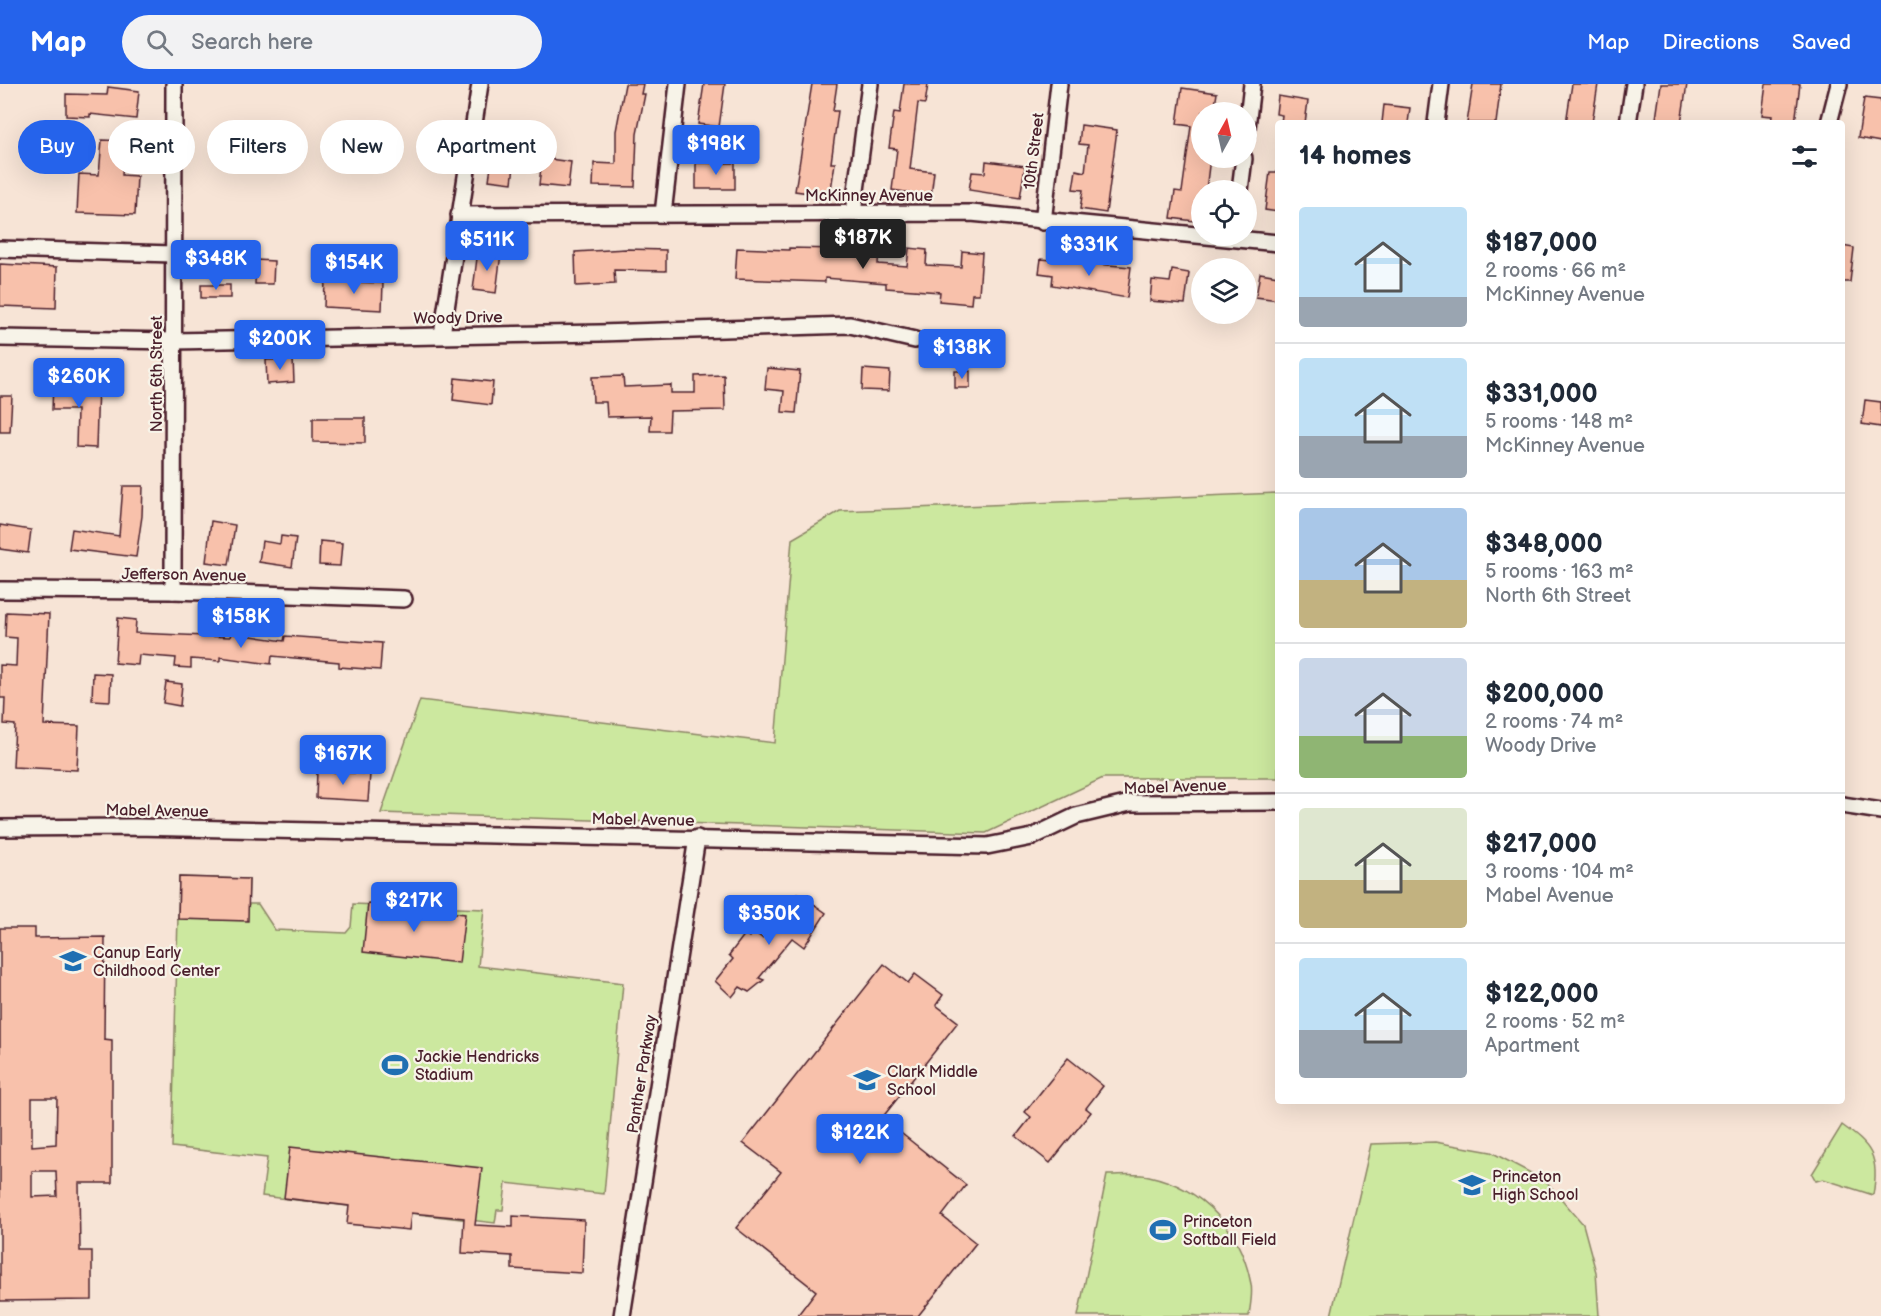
<!DOCTYPE html>
<meta charset="utf-8">
<style>
:root{--surface:#fff;--page:#f2f2f3;--text:#1f2937;--muted:#747a83;--line:#e0e1e3;--accent:#2563eb}
body{margin:0;font-family:"Balsamiq Sans",sans-serif;background:var(--page);color:var(--text);height:100vh;display:flex;flex-direction:column;font-size:22px;white-space:nowrap}
*{box-sizing:border-box;margin:0}
p{font-size:20px;color:var(--muted)}
.icon{flex:none;width:33px;height:33px;fill:none;stroke:currentColor;stroke-width:2;stroke-linecap:round;stroke-linejoin:round}
.map{position:relative;flex:1;overflow:hidden}
.sheet{position:absolute;left:1275px;top:36px;width:570px;height:984px;display:flex;flex-direction:column;background:var(--surface);border-radius:6px;box-shadow:0 6px 24px #0002}
.sheet>*{flex:none}
.top-card{position:absolute;left:18px;top:36px;width:570px;height:54px;display:flex;gap:12px}
.needle{width:39px;rotate:8deg}
.fabs{position:absolute;left:1191px;top:18px;display:grid;gap:12px}
.fabs a{display:grid;place-items:center;width:66px;height:66px;border-radius:50%;background:var(--surface);box-shadow:0 6px 24px #0002;font-size:30px}
.price{position:absolute;translate:-50% -51px;padding:0 14px;border-radius:6px;background:var(--accent);color:#fff;font-size:20px;line-height:39px;filter:drop-shadow(0 2px 3px #0008)}
.price::after{content:'';position:absolute;left:50%;top:36px;width:18px;height:14px;margin-left:-9px;background:inherit;clip-path:polygon(0 0,100% 0,50% 100%)}
.price.current{background:#222;color:#fff}
ul{padding:0;list-style:none}
li{display:flex;align-items:center;gap:18px;height:150px;padding:0 24px}
li+li{border-top:2px solid var(--line)}
li span{display:grid;place-items:center;flex:none;width:168px;height:120px;border-radius:6px;color:#555}
li>.icon{margin-inline-start:auto}
span .icon{width:72px;height:72px;fill:#fffc;stroke-width:1}
li b{font-size:26px}
h2{display:flex;justify-content:space-between;align-items:center;height:72px;padding:0 24px;font-size:26px}
.chip{padding:0 21px;border-radius:27px;background:var(--surface);box-shadow:0 6px 24px #0002;font-size:21px;line-height:54px}
.chip.current{background:var(--accent);color:#fff}
header{display:flex;align-items:center;gap:36px;box-sizing:border-box;height:84px;padding:0 30px;background:var(--accent);color:#fff}
header strong{font-size:28px}
nav{display:flex;gap:33px;margin-inline-start:auto;font-size:21px}
.search{width:420px;height:54px;background:var(--page);display:flex;align-items:center;gap:15px;box-sizing:border-box;padding:0 21px;border-radius:33px;color:var(--muted);font-size:22px}
.map>svg:first-child{display:block}
.green{fill:#cce89f;stroke:#8b8465;stroke-width:1.5}
.building{fill:#f8c1ab;stroke:#4a1f2b;stroke-width:1.5;fill-rule:evenodd}
.lines{fill:none;stroke-linecap:round;stroke-linejoin:round}
.street-casing{stroke:#4a1f2b;stroke-width:20}
.street{stroke:#f7f3e8;stroke-width:15}
.labels{text-anchor:middle;stroke-width:4.5;stroke-linejoin:round;paint-order:stroke}
.street-label{font-size:16px;fill:#4a1f2b;stroke:#f7f3e8}
.poi-label{font-size:16px;fill:#4a1f2b;stroke:#f7f3e8;text-anchor:start}
</style>
<header>
<strong>Map</strong>
<div class="search"><svg class="icon" aria-label="search" viewBox="0 0 24 24"><circle cx="10" cy="10" r="6"/><path d="M15 15l6 6"/></svg>Search here</div>
<nav><a>Map</a><a>Directions</a><a>Saved</a></nav>
</header>
<div class="map">
<svg width="1881" height="1232" viewBox="0 0 1881 1232">
<rect width="100%" height="100%" fill="#f7e4d6"/>
<filter id="ink" filterUnits="userSpaceOnUse"><feTurbulence type="fractalNoise" baseFrequency=".0167" numOctaves="2"/><feDisplacementMap in="SourceGraphic" scale="12" xChannelSelector="R" yChannelSelector="G"/><feConvolveMatrix kernelMatrix="1 2 1 2 8 2 1 2 1" color-interpolation-filters="sRGB"/></filter>
<g filter="url(#ink)">
<!-- green -->
<g class="green">
<polygon points="1278,409 1278,694 1103,694 986,749 381,729 420,616 775,659 792,455 840,427"/>
<polygon points="179,793 249,795 248,820 258,820 275,846 346,849 351,843 353,820 484,825 478,882 623,899 604,1110 506,1099 503,1126 497,1126 495,1139 262,1112 267,1074 172,1063"/>
<path d="M1842,1041c29,21 38,31 31,70l-50,-16 -7,2 -4,-7z"/>
<polygon points="1435,1058 1491,1068 1546,1097 1583,1140 1596,1188 1599,1232 1331,1232 1371,1060"/>
<path d="M1107,1091c13,0 29,-2 42,1 54,12 92,54 102,108 2,10 -1,22 -2,32h-171z"/>
</g>
<!-- building -->
<g class="building">
<polygon points="625,0 643,0 641,10 645,10 637,50 635,103 593,102 594,79 616,80 616,47"/>
<polygon points="704,0 725,0 719,43 698,40"/>
<polygon points="812,0 837,0 833,27 838,27 831,79 835,79 830,112 795,107"/>
<polygon points="904,0 928,0 925,20 918,19 910,85 934,88 931,112 892,106 897,65 889,64 894,28 900,29"/>
<polygon points="1473,0 1501,0 1496,39 1467,39"/>
<polygon points="1572,0 1598,0 1592,39 1566,39"/>
<polygon points="1661,0 1687,0 1681,39 1656,35"/>
<polygon points="1766,0 1800,0 1795,39 1771,39 1772,32 1762,31"/>
<polygon points="108,3 139,7 136,35 90,30 90,33 66,32 66,10 107,11"/>
<polygon points="1182,4 1217,9 1214,28 1202,28 1202,74 1210,74 1206,106 1202,106 1202,138 1171,134 1175,107 1182,108 1191,42 1177,40"/>
<polygon points="1278,12 1308,17 1305,39 1281,39 1282,31 1276,30"/>
<polygon points="1864,14 1881,16 1881,58 1858,54"/>
<polygon points="1384,21 1410,24 1408,39 1382,39"/>
<polygon points="498,37 519,40 512,99 489,96"/>
<polygon points="1081,41 1117,46 1106,129 1080,125 1083,106 1073,105 1076,86 1085,88 1088,61 1079,60"/>
<polygon points="102,56 124,57 122,91 137,92 135,131 77,129 79,90 99,91"/>
<polygon points="542,74 571,78 568,104 539,101"/>
<polygon points="986,77 1025,82 1020,114 969,106 972,88 985,89"/>
<rect x="696" y="79" width="39" height="26"/>
<polygon points="1270,88 1278,88 1278,128 1265,126"/>
<polygon points="841,162 879,165 878,180 907,182 909,164 927,166 926,181 961,183 962,167 982,169 979,210 972,210 971,220 939,217 940,208 886,204 886,199 825,194 825,198 735,195 737,164 789,166 789,164 841,165"/>
<polygon points="1842,162 1854,164 1850,198 1842,198"/>
<polygon points="626,165 666,166 666,187 614,186 615,200 576,202 575,168"/>
<polygon points="478,166 501,169 496,209 473,206"/>
<polygon points="1041,175 1131,183 1127,214 1052,201 1053,191 1039,189"/>
<polygon points="256,176 274,177 273,200 255,200"/>
<polygon points="0,180 57,183 56,224 0,222"/>
<polygon points="1172,186 1189,189 1185,220 1150,217 1152,196 1170,198"/>
<polygon points="1260,189 1278,192 1278,216 1256,213"/>
<polygon points="325,197 383,199 382,226 324,223"/>
<rect x="201" y="201" width="29" height="13"/>
<polygon points="293,275 294,298 267,300 266,276"/>
<polygon points="767,284 800,287 796,329 782,328 784,307 765,305"/>
<polygon points="863,285 890,287 889,307 862,306"/>
<rect x="955" y="287" width="15" height="17"/>
<polygon points="724,291 725,326 670,327 669,347 650,347 651,332 607,333 606,318 593,318 592,293 623,292 624,303 671,301 671,309 695,309 695,292"/>
<polygon points="455,294 493,298 491,321 453,316"/>
<polygon points="53,299 98,300 96,364 76,363 77,326 52,326"/>
<polygon points="0,312 12,312 10,348 0,348"/>
<polygon points="1865,316 1881,318 1881,343 1862,340"/>
<polygon points="313,334 365,334 365,359 313,358"/>
<polygon points="123,402 143,402 142,432 136,473 69,465 72,445 119,452"/>
<polygon points="211,437 235,441 229,481 206,478"/>
<polygon points="0,441 31,446 28,469 0,465"/>
<polygon points="281,452 296,454 292,483 259,478 262,457 280,460"/>
<polygon points="320,457 342,459 340,482 319,481"/>
<polygon points="6,528 49,530 44,641 79,642 77,686 13,683 15,641 4,640 5,614 0,614 0,581 16,582 17,554 5,553"/>
<polygon points="118,534 136,536 135,549 230,553 231,549 284,557 285,552 382,559 380,586 339,583 339,578 272,572 271,580 220,573 220,577 191,575 191,584 175,583 176,574 139,571 138,581 115,579"/>
<polygon points="93,589 111,590 110,617 92,616"/>
<polygon points="166,598 182,600 180,622 163,619"/>
<polygon points="317,687 370,690 368,717 316,714"/>
<polygon points="179,793 249,795 248,837 178,835"/>
<polygon points="798,809 826,829 804,863 792,854 759,894 764,896 749,908 740,903 732,913 715,897 733,875 729,871 745,850 749,853 754,848 762,854"/>
<polygon points="368,819 465,830 459,879 363,868"/>
<path d="M0,844h35v10l70,-1 -1,102 8,1v143h-33l1,68h12v49l-92,1zM32,1014h25l-1,46 -24,2zM32,1087h24l1,25 -25,1z"/>
<polygon points="884,880 908,899 915,890 943,911 936,921 958,938 882,1034 966,1101 942,1132 976,1159 918,1232 797,1232 816,1207 736,1144 781,1088 743,1059"/>
<polygon points="1068,974 1103,1002 1086,1024 1091,1028 1050,1079 1016,1052 1031,1033 1025,1028"/>
<polygon points="290,1063 482,1084 475,1141 513,1143 513,1132 584,1136 582,1189 512,1185 512,1172 462,1169 464,1134 411,1129 409,1146 347,1140 349,1122 284,1114"/>
</g>
<g class="lines">
<!-- street casing -->
<g class="street-casing">
<g id="street">
<polyline points="1436,39 1441,0"/>
<polyline points="1628,39 1634,0"/>
<polyline points="1829,39 1839,0"/>
<polyline points="1246,52 1252,0"/>
<polyline points="1240,106 1244,74"/>
<polyline points="853,129 870,0"/>
<polyline points="663,130 678,0"/>
<polyline points="459,131 971,129 1278,159"/>
<polyline points="1043,138 1059,0"/>
<polyline points="0,165 173,170"/>
<polyline points="442,251 480,0"/>
<polyline points="0,254 174,257 600,249 850,241 915,256"/>
<polyline points="0,506 173,507 404,515"/>
<polyline points="173,507 174,0"/>
<polyline points="1842,721 1881,727"/>
<polyline points="0,744 135,743 987,762 1032,753 1076,732 1130,719 1278,718"/>
<polyline points="622,1232 697,754"/>
</g>
</g>
<!-- street -->
<use href="#street" class="street"/>
</g>
</g>
<!-- icons -->
<defs>
<g id="school-bare" transform="scale(2.07)"><path d="M0-5L7-2L0 1L-7-2ZM-4 1L0 2.5L4 1V4Q0 6-4 4Z" fill="#1f6fb2" stroke="#f7f3e8" stroke-width="2.5" paint-order="stroke"/></g>
<g id="stadium-bare" transform="scale(2.07)"><path d="M0-5a6.5 5 0 1 0 0 10a6.5 5 0 1 0 0-10ZM-3.5-1.8h7v3.6h-7Z" fill="#1f6fb2" stroke="#f7f3e8" stroke-width="2.5" paint-order="stroke"/></g>
</defs>
<g fill-rule="evenodd">
<use href="#school-bare" x="73" y="877"/>
<use href="#stadium-bare" x="395" y="981"/>
<use href="#school-bare" x="867" y="996"/>
<use href="#school-bare" x="1472" y="1101"/>
<use href="#stadium-bare" x="1163" y="1146"/>
</g>
<g class="labels">
<!-- street labels -->
<g class="street-label">
<text transform="translate(1033 67) rotate(-83)" y="6">10th Street</text>
<text x="869" y="117">McKinney Avenue</text>
<text transform="translate(458 233) rotate(-1)" y="6">Woody Drive</text>
<text transform="translate(156 290) rotate(-90)" y="6">North 6th Street</text>
<text transform="translate(184 490) rotate(1)" y="6">Jefferson Avenue</text>
<text transform="translate(1175 702) rotate(-2)" y="6">Mabel Avenue</text>
<text transform="translate(157 726) rotate(1)" y="6">Mabel Avenue</text>
<text transform="translate(643 735) rotate(1)" y="6">Mabel Avenue</text>
<text transform="translate(641 990) rotate(-81)" y="6">Panther Parkway</text>
</g>
<!-- poi labels -->
<g class="poi-label">
<text x="93" y="874">Canup Early<tspan x="93" dy="18">Childhood Center</tspan></text>
<text x="415" y="978">Jackie Hendricks<tspan x="415" dy="18">Stadium</tspan></text>
<text x="887" y="993">Clark Middle<tspan x="887" dy="18">School</tspan></text>
<text x="1492" y="1098">Princeton<tspan x="1492" dy="18">High School</tspan></text>
<text x="1183" y="1143">Princeton<tspan x="1183" dy="18">Softball Field</tspan></text>
</g>
</g>
</svg>
<div class="fabs">
<a><svg class="needle" viewBox="-14 -14 28 28"><path d="M0-13l5 13h-10z" fill="#e53935"/><path d="M0 13l5-13h-10z" fill="#747a83"/></svg></a>
<a><svg class="icon" aria-label="locate" viewBox="0 0 24 24"><circle cx="12" cy="12" r="6"/><path d="M12 2v4M12 18v4M2 12h4M18 12h4"/></svg></a>
<a><svg class="icon" aria-label="layers" viewBox="0 0 24 24"><path d="M12 4l9 5-9 5-9-5zM3 14l9 5 9-5"/></svg></a>
</div>
<b class="price" style="left:716px;top:92px">$198K</b>
<b class="price current" style="left:863px;top:186px">$187K</b>
<b class="price" style="left:487px;top:188px">$511K</b>
<b class="price" style="left:1089px;top:193px">$331K</b>
<b class="price" style="left:216px;top:207px">$348K</b>
<b class="price" style="left:354px;top:211px">$154K</b>
<b class="price" style="left:280px;top:287px">$200K</b>
<b class="price" style="left:962px;top:296px">$138K</b>
<b class="price" style="left:79px;top:325px">$260K</b>
<b class="price" style="left:241px;top:565px">$158K</b>
<b class="price" style="left:343px;top:702px">$167K</b>
<b class="price" style="left:414px;top:849px">$217K</b>
<b class="price" style="left:769px;top:862px">$350K</b>
<b class="price" style="left:860px;top:1081px">$122K</b>
<div class="top-card">
<a class="chip current">Buy</a>
<a class="chip">Rent</a>
<a class="chip">Filters</a>
<a class="chip">New</a>
<a class="chip">Apartment</a>
</div>
<section class="sheet">
<h2>14 homes<svg class="icon" aria-label="filters" viewBox="0 0 24 24"><path d="M4 7h16M4 17h16"/><circle cx="9" cy="7" r="2"/><circle cx="15" cy="17" r="2"/></svg></h2>
<ul>
<li><span style="background:linear-gradient(#bfe0f5 75%,#9aa5b1 0)"><svg class="icon" aria-label="home" viewBox="0 0 24 24"><path d="M3 11l9-7 9 7M6 9v11h12V9"/></svg></span><div><b>$187,000</b><p>2 rooms · 66 m²</p><p>McKinney Avenue</p></div></li>
<li><span style="background:linear-gradient(#bfe0f5 65%,#9aa5b1 0)"><svg class="icon" aria-label="home" viewBox="0 0 24 24"><path d="M3 11l9-7 9 7M6 9v11h12V9"/></svg></span><div><b>$331,000</b><p>5 rooms · 148 m²</p><p>McKinney Avenue</p></div></li>
<li><span style="background:linear-gradient(#a9c7e8 60%,#c2b280 0)"><svg class="icon" aria-label="home" viewBox="0 0 24 24"><path d="M3 11l9-7 9 7M6 9v11h12V9"/></svg></span><div><b>$348,000</b><p>5 rooms · 163 m²</p><p>North 6th Street</p></div></li>
<li><span style="background:linear-gradient(#c9d6e8 65%,#8fb573 0)"><svg class="icon" aria-label="home" viewBox="0 0 24 24"><path d="M3 11l9-7 9 7M6 9v11h12V9"/></svg></span><div><b>$200,000</b><p>2 rooms · 74 m²</p><p>Woody Drive</p></div></li>
<li><span style="background:linear-gradient(#dfe7d0 60%,#c2b280 0)"><svg class="icon" aria-label="home" viewBox="0 0 24 24"><path d="M3 11l9-7 9 7M6 9v11h12V9"/></svg></span><div><b>$217,000</b><p>3 rooms · 104 m²</p><p>Mabel Avenue</p></div></li>
<li><span style="background:linear-gradient(#bfe0f5 60%,#9aa5b1 0)"><svg class="icon" aria-label="home" viewBox="0 0 24 24"><path d="M3 11l9-7 9 7M6 9v11h12V9"/></svg></span><div><b>$122,000</b><p>2 rooms · 52 m²</p><p>Apartment</p></div></li>
</ul>
</section>
</div>
